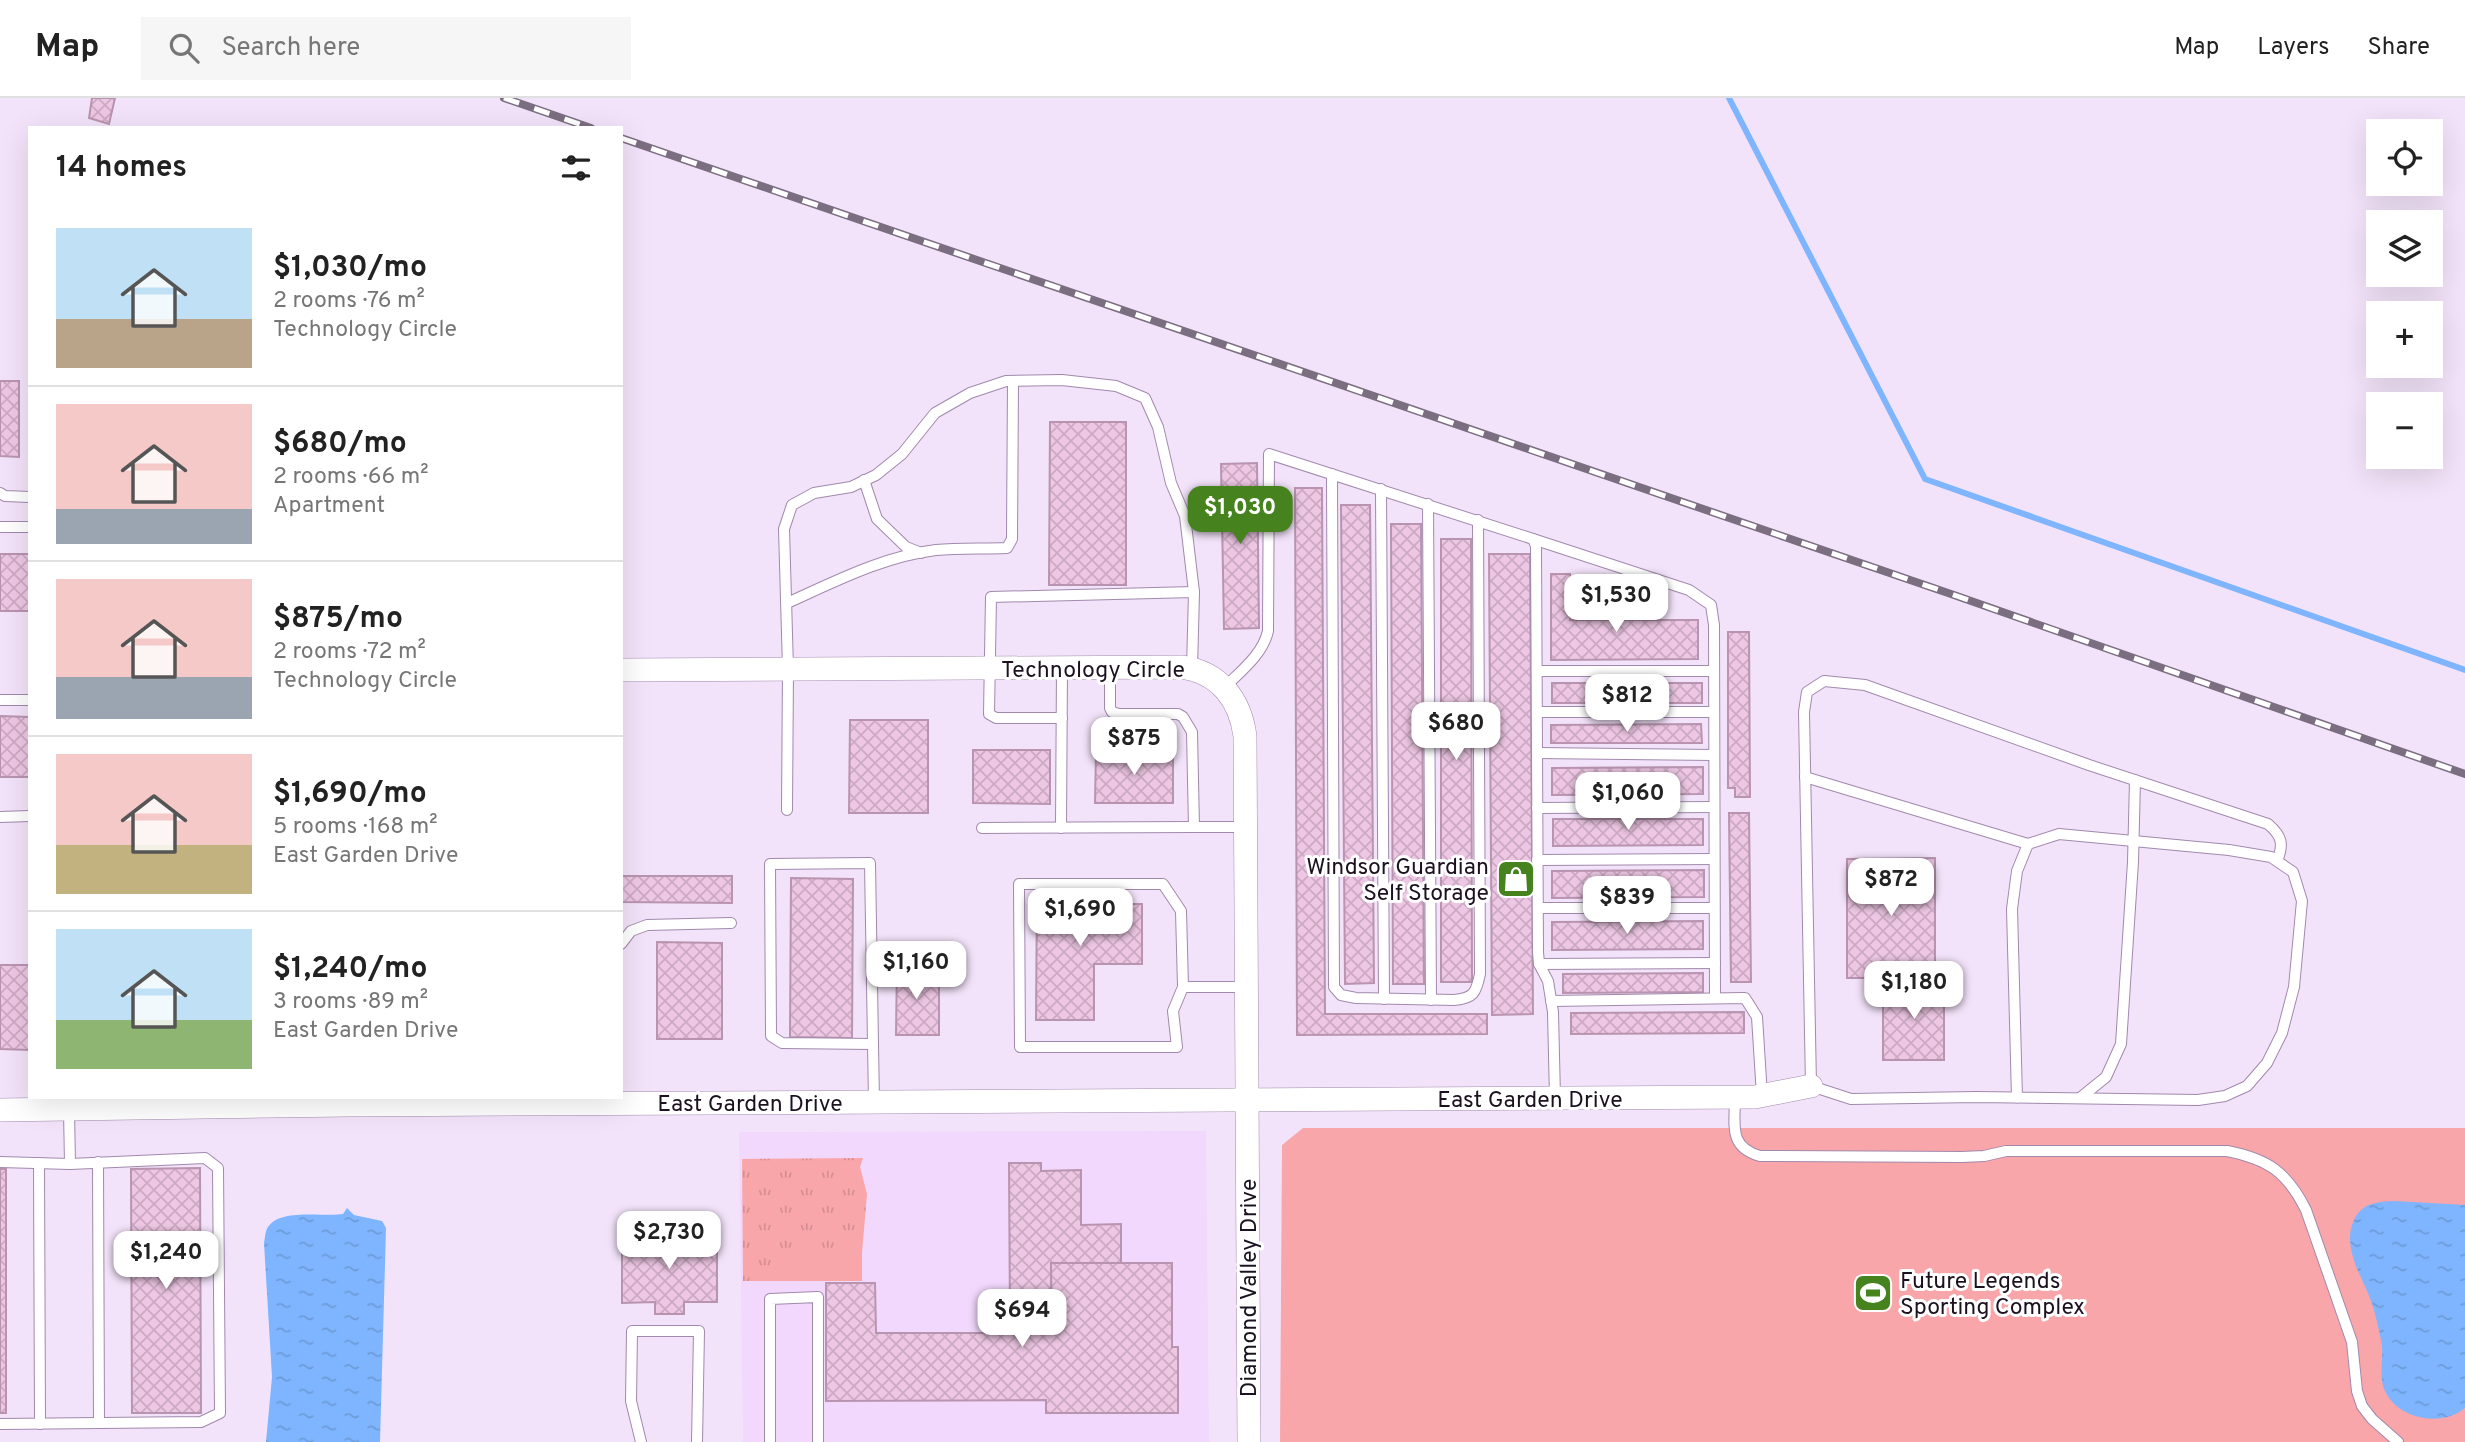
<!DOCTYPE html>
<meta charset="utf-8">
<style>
:root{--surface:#fff;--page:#f6f6f6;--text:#222;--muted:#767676;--line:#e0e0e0;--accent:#46821e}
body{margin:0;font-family:Overpass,sans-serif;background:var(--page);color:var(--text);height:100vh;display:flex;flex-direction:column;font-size:26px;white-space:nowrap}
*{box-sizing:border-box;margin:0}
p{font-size:23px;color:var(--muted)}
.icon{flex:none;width:38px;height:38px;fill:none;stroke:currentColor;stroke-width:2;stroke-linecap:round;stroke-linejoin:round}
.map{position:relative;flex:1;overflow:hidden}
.sheet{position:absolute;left:28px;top:28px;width:595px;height:973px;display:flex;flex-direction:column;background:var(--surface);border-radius:0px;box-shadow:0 7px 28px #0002}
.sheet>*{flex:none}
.fabs{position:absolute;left:2366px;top:21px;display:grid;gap:14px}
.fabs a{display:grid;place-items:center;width:77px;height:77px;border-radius:0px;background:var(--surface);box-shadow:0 7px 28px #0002;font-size:35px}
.price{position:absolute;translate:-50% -60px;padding:0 16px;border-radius:14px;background:#fff;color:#222;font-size:23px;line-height:46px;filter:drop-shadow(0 2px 4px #0008)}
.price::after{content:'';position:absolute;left:50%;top:42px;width:21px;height:16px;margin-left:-10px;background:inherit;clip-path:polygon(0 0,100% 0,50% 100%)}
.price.active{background:var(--accent);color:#fff}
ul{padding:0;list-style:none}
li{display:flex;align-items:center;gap:21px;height:175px;padding:0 28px}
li+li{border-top:2px solid var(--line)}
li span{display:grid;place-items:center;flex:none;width:196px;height:140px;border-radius:0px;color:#555}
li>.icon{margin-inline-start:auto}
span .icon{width:84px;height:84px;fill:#fffc;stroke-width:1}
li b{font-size:30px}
h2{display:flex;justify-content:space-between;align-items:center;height:84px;padding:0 28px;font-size:30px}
header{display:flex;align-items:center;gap:42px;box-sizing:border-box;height:98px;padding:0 35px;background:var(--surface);border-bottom:2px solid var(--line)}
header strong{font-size:33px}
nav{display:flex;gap:38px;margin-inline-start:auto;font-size:24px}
.search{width:490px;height:63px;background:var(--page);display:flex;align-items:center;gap:18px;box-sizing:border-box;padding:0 24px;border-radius:0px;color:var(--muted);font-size:26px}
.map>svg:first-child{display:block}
.built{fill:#f1d8fc}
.grass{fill:#f9a6aa}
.park{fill:url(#park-tufts)}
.water{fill:url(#water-ripples)}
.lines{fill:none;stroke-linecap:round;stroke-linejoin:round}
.stream{stroke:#7eb5fe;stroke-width:6}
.building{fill:url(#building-cross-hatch);stroke:#b994b0;stroke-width:2}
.lane-casing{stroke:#a189ac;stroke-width:12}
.street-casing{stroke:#a189ac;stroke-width:24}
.lane{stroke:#fff;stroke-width:10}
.street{stroke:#fff;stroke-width:23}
.rail-casing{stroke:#7b6e80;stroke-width:8}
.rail{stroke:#fff;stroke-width:5;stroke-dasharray:16;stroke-linecap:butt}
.labels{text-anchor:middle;stroke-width:6;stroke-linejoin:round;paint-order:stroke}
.street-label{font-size:23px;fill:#1c121f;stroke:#fff}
.poi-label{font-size:23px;fill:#1c121f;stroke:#fff;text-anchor:end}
</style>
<header>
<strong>Map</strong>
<div class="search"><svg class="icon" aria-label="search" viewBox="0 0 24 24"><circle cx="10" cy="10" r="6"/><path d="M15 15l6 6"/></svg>Search here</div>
<nav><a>Map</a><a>Layers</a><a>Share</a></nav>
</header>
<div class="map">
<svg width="2465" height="1344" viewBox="0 0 2465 1344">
<defs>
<pattern id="park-tufts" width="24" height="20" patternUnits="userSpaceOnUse" patternTransform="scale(1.75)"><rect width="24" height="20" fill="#f9a6aa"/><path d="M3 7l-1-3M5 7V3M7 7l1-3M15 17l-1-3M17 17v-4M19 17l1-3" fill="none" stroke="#d58e92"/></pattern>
<pattern id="water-ripples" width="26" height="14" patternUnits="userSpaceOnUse" patternTransform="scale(1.75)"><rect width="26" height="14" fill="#7eb5fe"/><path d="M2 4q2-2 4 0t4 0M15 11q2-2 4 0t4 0" fill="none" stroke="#6c9bd9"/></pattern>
<pattern id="building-cross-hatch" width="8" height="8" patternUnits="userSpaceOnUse" patternTransform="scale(1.75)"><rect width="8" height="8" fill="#eec7e4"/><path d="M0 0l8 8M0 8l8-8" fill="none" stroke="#ccaac3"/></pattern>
</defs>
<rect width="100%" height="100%" fill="#f3e3fa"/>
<!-- built -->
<polygon class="built" points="1206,1033 1209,1344 743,1344 739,1034"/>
<!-- grass -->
<g class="grass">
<polygon points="1303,1030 2465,1030 2465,1344 1280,1344 1282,1047"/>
<polygon points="775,1155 862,1155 862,1183 776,1183"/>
</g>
<!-- park -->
<polygon class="park" points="863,1060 860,1069 867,1096 862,1155 776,1155 776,1183 743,1183 742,1061"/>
<!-- water -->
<g class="water">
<path d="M2394,1103l71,4v203c-22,19 -65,12 -79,-15 -9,-16 -1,-37 -5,-53 -3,-14 -6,-29 -11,-42 -10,-25 -30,-55 -14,-82 9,-14 24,-14 38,-15z"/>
<path d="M347,1110l7,7 28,6 4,7 -6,214h-114l6,-65 -8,-134c1,-4 1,-12 4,-16 12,-19 55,-10 75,-13z"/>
</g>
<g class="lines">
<!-- stream -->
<polyline class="stream" points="1729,0 1925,381 2465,572"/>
</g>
<!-- building -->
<g class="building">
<polygon points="92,0 115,0 109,26 89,20"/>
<polygon points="0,283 19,283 19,359 0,358"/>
<polygon points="1050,324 1126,324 1126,487 1049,487"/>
<polygon points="1257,365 1259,530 1224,531 1221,366"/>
<polygon points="1295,390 1322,390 1325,916 1487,916 1487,936 1297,937"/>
<polygon points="1341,407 1370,407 1374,885 1345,886"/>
<polygon points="1391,426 1421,426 1424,886 1393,886"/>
<polygon points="1441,441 1471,441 1472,884 1441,884"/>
<rect x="0" y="456" width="30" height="57"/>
<polygon points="1489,456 1530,456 1533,916 1492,917"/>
<polygon points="1551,476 1570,476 1570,522 1698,522 1698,561 1551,562"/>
<polygon points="1728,534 1749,534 1750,699 1735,699 1735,690 1728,690"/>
<rect x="1552" y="585" width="150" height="20"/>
<polygon points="0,618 30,619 30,679 0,679"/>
<polygon points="850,622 928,622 928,715 849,715"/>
<polygon points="1701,626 1702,645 1551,645 1551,627"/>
<polygon points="973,652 1050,652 1050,706 973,705"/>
<polygon points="1096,652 1173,652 1173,705 1095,705"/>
<polygon points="1703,669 1703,696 1552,697 1552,670"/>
<polygon points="1729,715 1749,715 1751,884 1731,884"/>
<polygon points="1553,721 1703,721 1703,747 1553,748"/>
<polygon points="1935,760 1935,880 1847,880 1847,761"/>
<polygon points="1704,772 1704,799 1552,800 1552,773"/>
<polygon points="621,778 732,778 732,805 621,804"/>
<polygon points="791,780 853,781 852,940 790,939"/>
<polygon points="1037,790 1097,790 1097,806 1142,806 1142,866 1094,866 1094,922 1036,922"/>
<polygon points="1703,823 1703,851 1552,852 1552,824"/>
<polygon points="657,844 722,845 722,941 657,941"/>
<polygon points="897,862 923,862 923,884 939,884 939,937 896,937"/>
<polygon points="0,867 30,867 30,952 0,951"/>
<polygon points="1703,875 1703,894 1563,895 1563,876"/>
<polygon points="1944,884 1944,962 1883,962 1883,885"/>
<polygon points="1744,914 1744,935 1571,936 1571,915"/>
<polygon points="1009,1065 1041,1065 1041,1073 1081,1072 1081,1127 1121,1126 1121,1165 1051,1165 1052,1222 1010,1223"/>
<polygon points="200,1070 201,1315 132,1315 131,1071"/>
<rect x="0" y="1071" width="6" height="244"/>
<polygon points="622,1137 717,1137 717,1204 684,1204 684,1216 655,1216 655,1204 622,1205"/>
<polygon points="1051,1165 1172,1165 1172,1249 1178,1249 1178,1315 1046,1315 1046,1302 826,1303 826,1185 875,1185 876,1235 1052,1235"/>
</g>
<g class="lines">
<!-- lane casing -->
<g class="lane-casing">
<g id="lane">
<path d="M1332,376l2,513 7,8 15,3 98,2c20,-2 22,-7 26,-26l-2,-454"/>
<polyline points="864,382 877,421 906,449 921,455"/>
<polyline points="1381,391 1384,901"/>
<polyline points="0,395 5,398 30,399"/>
<polyline points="1428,406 1431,902"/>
<polyline points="0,429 30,429"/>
<polyline points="1533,441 1689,492 1711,507 1714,527 1715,900"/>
<path d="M787,505c47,-21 97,-47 149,-53 23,-2 47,-1 71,-2l5,-9 1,-158"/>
<polyline points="1110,570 1110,610 1112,614 1119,616 1178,616 1183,619 1192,634 1194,729 1246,729"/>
<polyline points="1537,573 1714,573"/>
<path d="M1225,589c16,-16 38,-33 43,-56l1,-177 264,85 3,7 2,406 1,12 9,17 5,31 2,86"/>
<polyline points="0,602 30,602"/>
<polyline points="1537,614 1714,614"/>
<polyline points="1062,620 996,620 989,616 991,499 1194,494 1192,571"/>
<polyline points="1537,655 1714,657"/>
<polyline points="1805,679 2028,746"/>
<polyline points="1537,710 1714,709"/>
<polyline points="787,712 788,571 784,431 792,407 814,395 851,389 876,377 902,356 935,315 970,295 1006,283 1062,282 1116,288 1145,300 1158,329 1171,385 1185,418 1194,494"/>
<polyline points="0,719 30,718"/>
<polyline points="982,730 1194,729"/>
<polyline points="1061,730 1062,570"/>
<polyline points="1537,762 1714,761"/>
<polyline points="1538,810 1714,810"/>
<polyline points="621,846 631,833 647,827 731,825"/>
<polyline points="1539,866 1715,865"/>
<polyline points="1183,889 1181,813 1163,786 1019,786 1020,949 1177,949 1173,913 1183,889 1247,889"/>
<polyline points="1551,903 1745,900 1757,919 1762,998"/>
<polyline points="873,946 870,765 770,766 771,938 782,945 873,946 874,1004"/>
<path d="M1735,999c0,28 -7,50 25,59l202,1 22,-1 22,-5h221c41,8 60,21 79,59l46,132 5,49 5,15 10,13 26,23"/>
<path d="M2017,1000l-5,-189 5,-38 11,-27 31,-10 170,16 42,7 22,15 9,29 -8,86 -12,46 -15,30 -20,23 -22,10 -27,4 -222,-3 -125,2 -40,-13 -7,-374 3,-20 17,-11 41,4 224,80 179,59c14,12 16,20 9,37"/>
<polyline points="2080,1000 2106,979 2121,946 2133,764 2135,682"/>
<polyline points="69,1012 70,1066"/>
<polyline points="0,1064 70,1066 205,1060 218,1070 220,1315 201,1324 0,1326"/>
<polyline points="98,1064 99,1325"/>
<polyline points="39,1065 40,1326"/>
<polyline points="641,1344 631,1303 632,1233 699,1233 697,1344"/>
<polyline points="770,1344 770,1201 818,1199 818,1344"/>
</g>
</g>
<!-- street casing -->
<g class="street-casing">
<g id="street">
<path d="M621,572l560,-3c38,5 59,32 64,69l4,706"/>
<polyline points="0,1012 349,1007 1755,999 1811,988"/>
</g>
</g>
<!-- lane -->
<use href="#lane" class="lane"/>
<!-- street -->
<use href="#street" class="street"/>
<!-- rail casing -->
<g class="rail-casing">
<g id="rail">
<polyline points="504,0 591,30"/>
<polyline points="621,40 1951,496 2465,676"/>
</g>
</g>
<!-- rail -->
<use href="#rail" class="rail"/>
</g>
<!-- icons -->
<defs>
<g id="shop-square" transform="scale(2.0125)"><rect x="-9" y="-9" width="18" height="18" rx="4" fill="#46821e" stroke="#fff"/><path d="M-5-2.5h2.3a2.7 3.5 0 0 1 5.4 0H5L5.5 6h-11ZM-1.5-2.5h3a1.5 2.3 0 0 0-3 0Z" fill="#fff"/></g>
<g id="stadium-square" transform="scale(2.0125)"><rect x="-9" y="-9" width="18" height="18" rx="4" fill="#46821e" stroke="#fff"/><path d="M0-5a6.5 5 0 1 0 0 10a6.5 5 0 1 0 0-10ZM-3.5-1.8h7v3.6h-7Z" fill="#fff"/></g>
</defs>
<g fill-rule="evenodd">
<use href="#shop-square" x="1516" y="781"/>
<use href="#stadium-square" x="1873" y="1195"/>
</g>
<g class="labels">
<!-- street labels -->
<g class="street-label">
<text x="1093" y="579">Technology Circle</text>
<text x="1530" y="1009">East Garden Drive</text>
<text x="750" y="1013">East Garden Drive</text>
<text transform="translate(1248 1190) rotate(-90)" y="8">Diamond Valley Drive</text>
</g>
<!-- poi labels -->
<g class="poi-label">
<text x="1489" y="776">Windsor Guardian<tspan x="1489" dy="26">Self Storage</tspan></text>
<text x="1900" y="1190" text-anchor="start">Future Legends<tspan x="1900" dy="26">Sporting Complex</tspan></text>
</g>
</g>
</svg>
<div class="fabs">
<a><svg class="icon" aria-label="locate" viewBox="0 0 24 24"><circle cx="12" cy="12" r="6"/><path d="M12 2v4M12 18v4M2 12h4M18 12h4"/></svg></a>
<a><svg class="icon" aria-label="layers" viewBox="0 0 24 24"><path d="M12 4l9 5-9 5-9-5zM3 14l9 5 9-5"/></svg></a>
<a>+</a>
<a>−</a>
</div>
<b class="price active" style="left:1240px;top:448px">$1,030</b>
<b class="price" style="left:1616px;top:536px">$1,530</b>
<b class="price" style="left:1627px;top:636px">$812</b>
<b class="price" style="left:1456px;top:664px">$680</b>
<b class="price" style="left:1134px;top:679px">$875</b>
<b class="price" style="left:1628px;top:734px">$1,060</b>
<b class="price" style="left:1891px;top:820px">$872</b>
<b class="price" style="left:1627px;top:838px">$839</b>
<b class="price" style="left:1080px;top:850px">$1,690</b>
<b class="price" style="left:916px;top:903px">$1,160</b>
<b class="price" style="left:1914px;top:923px">$1,180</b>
<b class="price" style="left:669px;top:1173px">$2,730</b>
<b class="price" style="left:166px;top:1193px">$1,240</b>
<b class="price" style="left:1022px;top:1251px">$694</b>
<section class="sheet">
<h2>14 homes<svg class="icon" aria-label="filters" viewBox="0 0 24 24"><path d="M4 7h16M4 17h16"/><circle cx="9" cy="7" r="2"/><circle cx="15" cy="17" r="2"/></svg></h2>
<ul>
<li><span style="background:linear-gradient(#bfe0f5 65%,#b9a48a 0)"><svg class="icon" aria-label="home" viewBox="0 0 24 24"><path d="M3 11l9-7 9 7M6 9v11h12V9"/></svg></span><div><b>$1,030/mo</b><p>2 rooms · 76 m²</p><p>Technology Circle</p></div></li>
<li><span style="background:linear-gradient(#f6c9c9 75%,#9aa5b1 0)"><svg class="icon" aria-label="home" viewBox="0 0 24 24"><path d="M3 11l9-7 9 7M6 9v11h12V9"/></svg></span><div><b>$680/mo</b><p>2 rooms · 66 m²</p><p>Apartment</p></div></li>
<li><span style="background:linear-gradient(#f6c9c9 70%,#9aa5b1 0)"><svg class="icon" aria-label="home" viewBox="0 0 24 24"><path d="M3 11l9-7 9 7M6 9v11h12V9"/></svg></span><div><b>$875/mo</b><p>2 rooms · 72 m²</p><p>Technology Circle</p></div></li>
<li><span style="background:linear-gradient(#f6c9c9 65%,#c2b280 0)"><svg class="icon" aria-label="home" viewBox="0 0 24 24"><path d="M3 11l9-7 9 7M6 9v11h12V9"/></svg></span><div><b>$1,690/mo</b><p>5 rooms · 168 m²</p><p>East Garden Drive</p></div></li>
<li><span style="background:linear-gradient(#bfe0f5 65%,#8fb573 0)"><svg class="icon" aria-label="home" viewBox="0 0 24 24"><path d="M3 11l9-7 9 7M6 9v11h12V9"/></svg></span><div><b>$1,240/mo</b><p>3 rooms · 89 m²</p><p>East Garden Drive</p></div></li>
</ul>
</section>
</div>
